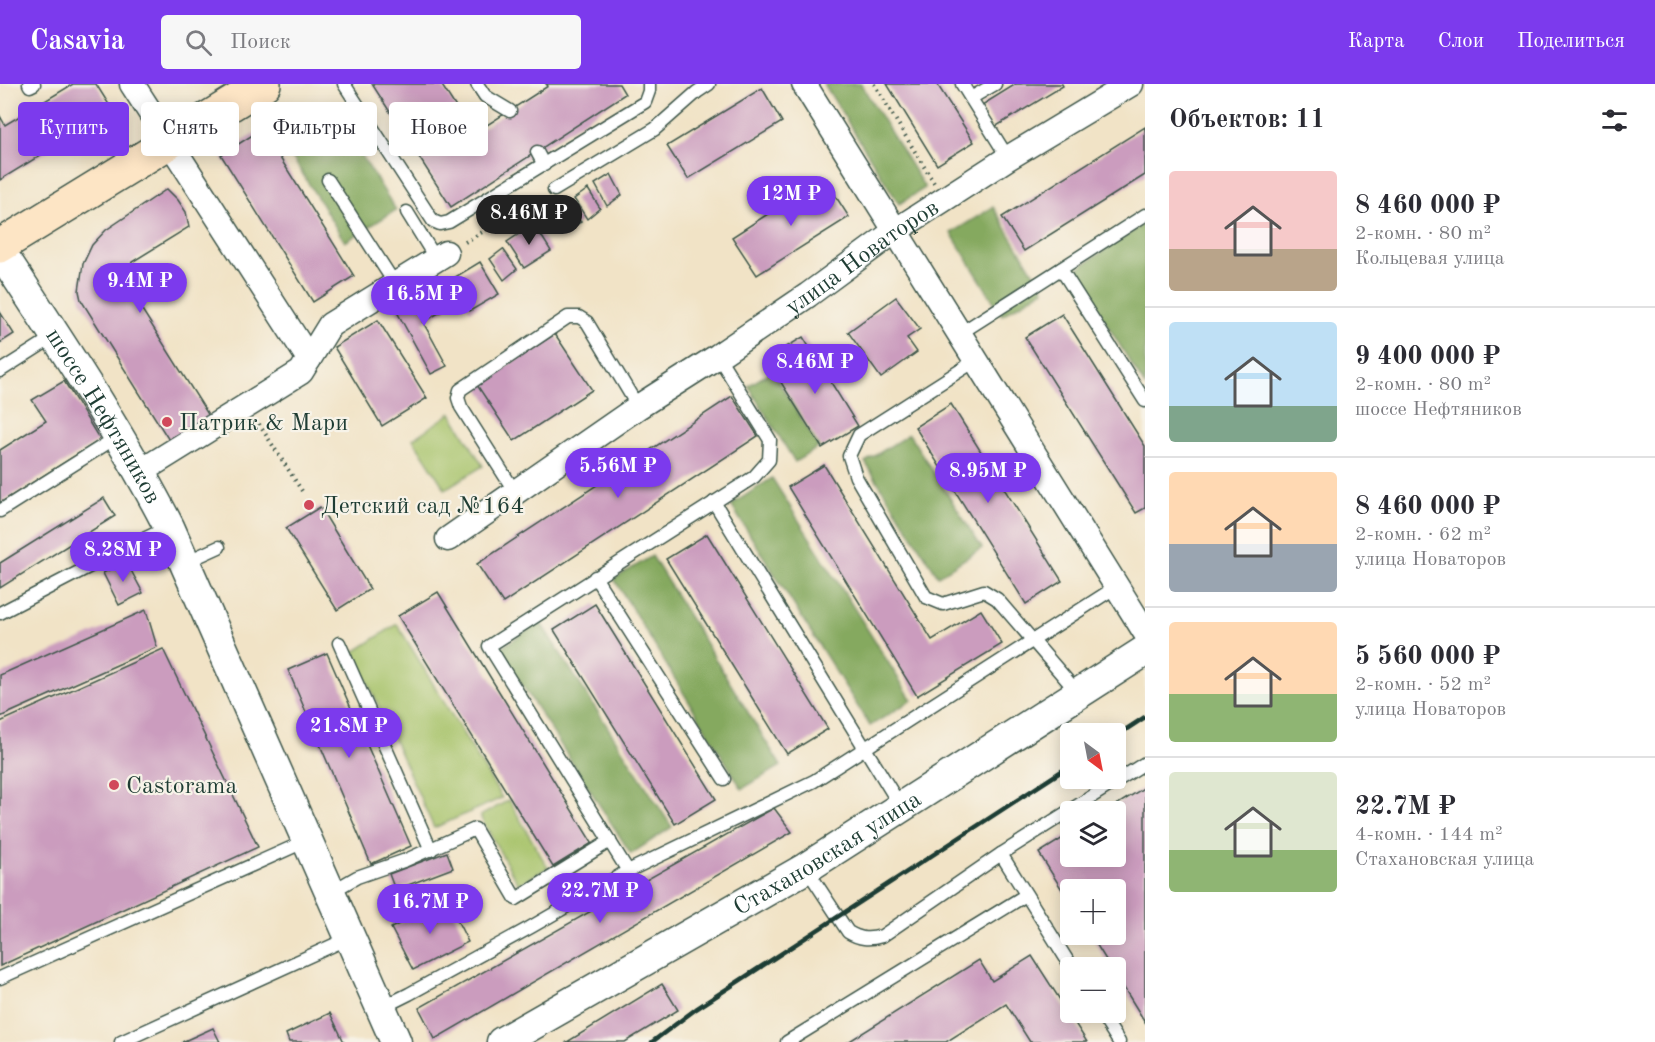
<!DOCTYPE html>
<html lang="ru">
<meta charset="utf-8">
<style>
:root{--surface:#fff;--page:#f7f7f7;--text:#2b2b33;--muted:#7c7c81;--line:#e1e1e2;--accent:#7c3aed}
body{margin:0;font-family:"Old Standard TT",serif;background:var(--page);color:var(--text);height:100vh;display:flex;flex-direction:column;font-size:22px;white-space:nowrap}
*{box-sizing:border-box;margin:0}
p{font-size:20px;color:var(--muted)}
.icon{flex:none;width:33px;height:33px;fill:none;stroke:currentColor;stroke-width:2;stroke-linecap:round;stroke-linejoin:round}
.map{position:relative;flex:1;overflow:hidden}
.details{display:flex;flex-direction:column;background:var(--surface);width:510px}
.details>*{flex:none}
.hud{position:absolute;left:18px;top:18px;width:570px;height:54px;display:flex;gap:12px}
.needle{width:39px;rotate:148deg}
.tools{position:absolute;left:1060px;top:639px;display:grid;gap:12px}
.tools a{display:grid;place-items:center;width:66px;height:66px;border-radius:6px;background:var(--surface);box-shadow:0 3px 15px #0003;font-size:30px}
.price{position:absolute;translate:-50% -51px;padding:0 14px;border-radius:21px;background:var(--accent);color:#fff;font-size:20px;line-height:39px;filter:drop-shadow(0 2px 3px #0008)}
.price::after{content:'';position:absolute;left:50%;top:36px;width:18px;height:14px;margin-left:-9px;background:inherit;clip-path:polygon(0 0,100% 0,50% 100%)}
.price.on{background:#222;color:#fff}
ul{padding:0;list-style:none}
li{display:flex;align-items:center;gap:18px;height:150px;padding:0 24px}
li+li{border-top:2px solid var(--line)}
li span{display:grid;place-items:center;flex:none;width:168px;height:120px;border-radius:6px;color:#555}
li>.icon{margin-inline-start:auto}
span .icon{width:72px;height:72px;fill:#fffc;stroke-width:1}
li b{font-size:26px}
h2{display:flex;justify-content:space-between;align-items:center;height:72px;padding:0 24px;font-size:26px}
.chip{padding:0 21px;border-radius:6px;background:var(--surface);box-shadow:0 3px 15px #0003;font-size:21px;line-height:54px}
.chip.on{background:var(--accent);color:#fff}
header{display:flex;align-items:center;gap:36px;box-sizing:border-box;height:84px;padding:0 30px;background:var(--accent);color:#fff}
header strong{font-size:28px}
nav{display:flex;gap:33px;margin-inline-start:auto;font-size:21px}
.search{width:420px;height:54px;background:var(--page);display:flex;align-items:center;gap:15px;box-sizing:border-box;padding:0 21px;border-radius:6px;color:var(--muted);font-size:22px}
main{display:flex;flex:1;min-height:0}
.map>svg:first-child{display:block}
.green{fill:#a7c36a;stroke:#63804f;stroke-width:1.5}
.forest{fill:#85a95e;stroke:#527349;stroke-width:1.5}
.building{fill:#cb9cbe}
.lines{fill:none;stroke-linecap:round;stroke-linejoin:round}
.service-casing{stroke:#3e564a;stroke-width:15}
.minor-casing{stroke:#3e564a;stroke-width:27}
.tertiary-casing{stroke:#3e564a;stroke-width:33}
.secondary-casing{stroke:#3e564a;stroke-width:36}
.path{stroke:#3e564a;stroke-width:4;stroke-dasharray:1.5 4.5;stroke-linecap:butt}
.service{stroke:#fff;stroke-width:12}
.minor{stroke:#fff;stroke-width:24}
.tertiary{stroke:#fff;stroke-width:30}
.secondary{stroke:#fde5c5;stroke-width:33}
.rail{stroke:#1f3d34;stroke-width:4.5}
.poi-dot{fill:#d1495b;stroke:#f7f3e8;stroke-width:2}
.labels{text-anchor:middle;stroke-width:4.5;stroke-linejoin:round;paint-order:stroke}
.street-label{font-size:24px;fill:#1f3d34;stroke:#f7f3e8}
.poi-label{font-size:24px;fill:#1f3d34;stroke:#f7f3e8;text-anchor:start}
</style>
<header>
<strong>Casavia</strong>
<div class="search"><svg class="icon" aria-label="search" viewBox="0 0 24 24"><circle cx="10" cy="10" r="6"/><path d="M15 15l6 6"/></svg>Поиск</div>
<nav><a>Карта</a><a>Слои</a><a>Поделиться</a></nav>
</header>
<main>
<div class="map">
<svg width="1145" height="958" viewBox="0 0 1145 958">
<rect width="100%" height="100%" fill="#f7f3e8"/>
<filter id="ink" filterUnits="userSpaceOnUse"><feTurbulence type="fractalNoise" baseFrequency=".0167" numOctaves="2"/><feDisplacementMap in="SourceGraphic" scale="12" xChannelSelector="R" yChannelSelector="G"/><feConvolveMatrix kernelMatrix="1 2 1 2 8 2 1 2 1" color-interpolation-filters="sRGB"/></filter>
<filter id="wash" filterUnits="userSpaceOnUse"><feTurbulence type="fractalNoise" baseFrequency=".008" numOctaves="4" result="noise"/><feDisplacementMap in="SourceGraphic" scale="24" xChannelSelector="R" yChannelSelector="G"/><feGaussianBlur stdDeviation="1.35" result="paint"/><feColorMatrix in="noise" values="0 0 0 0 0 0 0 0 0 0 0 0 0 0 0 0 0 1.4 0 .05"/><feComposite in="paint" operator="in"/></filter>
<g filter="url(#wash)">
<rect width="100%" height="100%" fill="#f1e3c6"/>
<!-- green -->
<g class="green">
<polygon points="451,329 483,382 445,405 413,355"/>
<polygon points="397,540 502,714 434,744 354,568"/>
<polygon points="509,716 548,784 518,800 480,732"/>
</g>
<!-- forest -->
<g class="forest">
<polygon points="824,0 861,0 925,104 899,120"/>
<polygon points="329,20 396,126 345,158 279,52"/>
<polygon points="993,123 1044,206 1002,231 951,149"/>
<polygon points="1145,139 1145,302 1074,187"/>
<polygon points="772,287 819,363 795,378 748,302"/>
<polygon points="909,350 982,464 938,492 865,378"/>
<polygon points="772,394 912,616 870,642 731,421"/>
<polygon points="652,472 781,682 742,705 614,495"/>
<polygon points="540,538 672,743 631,770 499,565"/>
</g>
<g id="blocks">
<!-- building -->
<g class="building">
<polygon points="73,0 96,0 113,27 0,96 0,32 5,41"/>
<polygon points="372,0 441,0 473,50 548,2 546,0 619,0 625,10 451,123"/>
<polygon points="887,0 937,0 974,58 937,81"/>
<polygon points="1016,0 1062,0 1063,2 995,43 982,21"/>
<polygon points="762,4 782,38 688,95 667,62"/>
<polygon points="1145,43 1145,91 1024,167 1002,133"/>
<polygon points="262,45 354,192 313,218 221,71"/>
<polygon points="611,90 622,111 607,122 595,100"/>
<polygon points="824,94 849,133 757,191 732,153"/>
<polygon points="167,105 178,116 186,128 189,143 132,178 126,196 127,202 211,335 172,361 81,216 79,207 83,180 92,161 106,146"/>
<polygon points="588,105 600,124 587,135 574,115"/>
<polygon points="566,121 581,138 564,147 555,128"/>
<polygon points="534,140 551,167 524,184 507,158"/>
<polygon points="503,165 517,185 504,196 490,175"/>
<polygon points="480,178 499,210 470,227 452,195"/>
<polygon points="435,204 446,225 423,238 447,282 431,290 396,226"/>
<polygon points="896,213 920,245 907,254 917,268 881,294 848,248"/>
<polygon points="0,228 14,250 0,259"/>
<polygon points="1062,230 1145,362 1145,424 1136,429 1025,253"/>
<polygon points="378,236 427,314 382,342 334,263"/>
<polygon points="555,250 592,306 514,357 477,301"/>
<polygon points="803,253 858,342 822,364 777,292 793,282 783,265"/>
<polygon points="64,297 100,356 0,419 0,366 46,337 32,316"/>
<polygon points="732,312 758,352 503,519 477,480"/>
<polygon points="951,320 1062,497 1026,520 915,343"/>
<polygon points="824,381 932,556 981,526 1002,560 917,612 788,403"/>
<polygon points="104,414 115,432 0,504 0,479"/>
<polygon points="320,423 370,505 337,526 286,444"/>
<polygon points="707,450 828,645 787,670 666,475"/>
<polygon points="126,477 143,509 119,521 103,489"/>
<polygon points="438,508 592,759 553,783 398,532"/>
<polygon points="595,520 716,715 675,740 554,546"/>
<polygon points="146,526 157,563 0,633 0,591"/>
<polygon points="163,565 258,763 0,882 0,638"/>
<polygon points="327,569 411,762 371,780 288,586"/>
<polygon points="1145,703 1145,938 1116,891 1116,884 1111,884 1090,850 1116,850 1116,806 1071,806 1071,820 1039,769 1071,749 1071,772 1116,772 1116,728 1105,728"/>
<polygon points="774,724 792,748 435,955 419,924"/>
<polygon points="447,768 453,784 395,806 389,790"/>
<polygon points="447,816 468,858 413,886 391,844"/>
<polygon points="1032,872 1087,958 1030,958 1006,920 946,958 848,958 979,876 992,897"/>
<polygon points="662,900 678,926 625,958 567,958"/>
<polygon points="330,929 344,958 289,958 286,950"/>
<polygon points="213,944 220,958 182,958"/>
</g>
</g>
</g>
<g filter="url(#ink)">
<use href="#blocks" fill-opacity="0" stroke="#3e564a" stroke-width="1.5"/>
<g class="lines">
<!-- service casing -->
<g class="service-casing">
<g id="service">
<polyline points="29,0 30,2 34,0"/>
<polyline points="344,0 433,137 440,140 449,138 645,18 649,7 649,0"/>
<polyline points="477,0 485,12 510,27"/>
<polyline points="962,0 1008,74"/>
<polyline points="971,14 995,0"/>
<polyline points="537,68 544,81"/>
<polyline points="328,96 395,200"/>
<polyline points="554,106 655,45 697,8 709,0"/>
<polyline points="407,128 436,175"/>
<polyline points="1061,185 1145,317"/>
<polyline points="959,250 1145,131"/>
<polyline points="975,277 859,351 849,372 856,393 926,513 943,520 984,507 997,515 1078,609"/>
<polyline points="0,287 55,252"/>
<polyline points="515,408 461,323 458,314 460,306 568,233 579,233 587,238 638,323"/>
<polyline points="714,418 901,723"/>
<polyline points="0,427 117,353"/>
<polyline points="186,478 219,463"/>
<polyline points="595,493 724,695"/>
<polyline points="0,529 123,465 169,443"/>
<polyline points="339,559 431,766"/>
<path d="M806,784l42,64c12,7 20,8 34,4l119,-82"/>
<polyline points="628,787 489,562 754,393 769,376 770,356 718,272"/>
<polyline points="331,808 357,793 406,776 475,745 516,815 610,757"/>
<polyline points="1072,884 1001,770 1145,679"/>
<polyline points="0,894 306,757"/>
<polyline points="381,924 409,910 531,843 628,787 814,697 1116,503"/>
<polyline points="1100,928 1119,958"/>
<polyline points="121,958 349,854"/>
<polyline points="787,958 1026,811"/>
</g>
</g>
<!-- minor casing -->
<g class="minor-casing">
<g id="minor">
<polyline points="132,0 309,275"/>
<polyline points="804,0 1145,548"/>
<polyline points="140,388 301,288 330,241 446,169"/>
<path id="s1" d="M448,455l190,-132 80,-51 90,-61 87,-64 113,-73 123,-74"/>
</g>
</g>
<!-- tertiary casing -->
<g class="tertiary-casing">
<g id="tertiary">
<path id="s2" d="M0,176l8,3c56,86 114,172 161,264l227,515"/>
<path id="s3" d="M502,958l304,-174 339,-217"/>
</g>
</g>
<!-- secondary casing -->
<g class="secondary-casing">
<polyline id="secondary" points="0,162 264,0"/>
</g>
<!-- path -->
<g class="path">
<polyline points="874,0 934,99"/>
<polyline points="465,158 541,114"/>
<polyline points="259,340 302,407"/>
</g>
<!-- service -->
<use href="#service" class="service"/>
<!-- minor -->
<use href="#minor" class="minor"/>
<!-- tertiary -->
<use href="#tertiary" class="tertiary"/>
<!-- secondary -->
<use href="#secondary" class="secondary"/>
<!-- rail -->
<g class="rail">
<polyline points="1116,652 1145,633"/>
<polyline points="652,958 696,925 1071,681"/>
</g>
</g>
</g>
<!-- markers -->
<g class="poi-dot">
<circle cx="167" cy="338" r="6"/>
<circle cx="309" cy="421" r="6"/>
<circle cx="114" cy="701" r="6"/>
</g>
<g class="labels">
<!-- street labels -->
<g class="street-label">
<text dy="8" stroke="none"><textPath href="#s1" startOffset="501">улица Новаторов</textPath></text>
<text dy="8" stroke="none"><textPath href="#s2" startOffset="189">шоссе Нефтяников</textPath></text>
<text dy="8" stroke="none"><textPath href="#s3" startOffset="376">Стахановская улица</textPath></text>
</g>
<!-- poi labels -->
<g class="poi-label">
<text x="179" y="346">Патрик &amp; Мари</text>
<text x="321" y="429">Детский сад №164</text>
<text x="126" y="709">Castorama</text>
</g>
</g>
</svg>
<div class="tools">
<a><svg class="needle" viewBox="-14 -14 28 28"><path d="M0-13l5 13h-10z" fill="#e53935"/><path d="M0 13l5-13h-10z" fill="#7c7c81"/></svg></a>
<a><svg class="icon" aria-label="layers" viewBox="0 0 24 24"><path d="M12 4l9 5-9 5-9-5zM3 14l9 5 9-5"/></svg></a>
<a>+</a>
<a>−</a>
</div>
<b class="price" style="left:791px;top:143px">12M ₽</b>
<b class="price on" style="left:529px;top:162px">8.46M ₽</b>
<b class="price" style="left:140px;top:230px">9.4M ₽</b>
<b class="price" style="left:424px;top:243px">16.5M ₽</b>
<b class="price" style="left:815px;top:311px">8.46M ₽</b>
<b class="price" style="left:618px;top:415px">5.56M ₽</b>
<b class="price" style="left:988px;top:420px">8.95M ₽</b>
<b class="price" style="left:123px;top:499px">8.28M ₽</b>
<b class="price" style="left:349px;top:675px">21.8M ₽</b>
<b class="price" style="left:600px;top:840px">22.7M ₽</b>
<b class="price" style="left:430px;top:851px">16.7M ₽</b>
<div class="hud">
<a class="chip on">Купить</a>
<a class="chip">Снять</a>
<a class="chip">Фильтры</a>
<a class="chip">Новое</a>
</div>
</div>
<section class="details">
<h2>Объектов: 11<svg class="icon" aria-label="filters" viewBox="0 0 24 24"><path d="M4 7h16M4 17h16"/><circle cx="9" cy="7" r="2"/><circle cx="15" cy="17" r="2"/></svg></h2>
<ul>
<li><span style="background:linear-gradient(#f6c9c9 65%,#b9a48a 0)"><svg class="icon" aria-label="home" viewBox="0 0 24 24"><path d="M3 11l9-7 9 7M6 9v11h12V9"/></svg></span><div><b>8 460 000 ₽</b><p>2-комн. · 80 m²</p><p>Кольцевая улица</p></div></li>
<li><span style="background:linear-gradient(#bfe0f5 70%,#7fa58c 0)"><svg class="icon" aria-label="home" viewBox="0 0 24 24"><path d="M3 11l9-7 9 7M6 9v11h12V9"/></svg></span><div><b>9 400 000 ₽</b><p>2-комн. · 80 m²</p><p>шоссе Нефтяников</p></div></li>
<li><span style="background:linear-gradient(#ffd9b3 60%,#9aa5b1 0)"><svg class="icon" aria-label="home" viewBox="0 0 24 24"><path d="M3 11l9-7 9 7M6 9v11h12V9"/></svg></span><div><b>8 460 000 ₽</b><p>2-комн. · 62 m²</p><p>улица Новаторов</p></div></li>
<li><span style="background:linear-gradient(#ffd9b3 60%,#8fb573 0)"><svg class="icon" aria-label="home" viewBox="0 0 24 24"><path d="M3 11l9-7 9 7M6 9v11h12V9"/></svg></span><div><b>5 560 000 ₽</b><p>2-комн. · 52 m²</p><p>улица Новаторов</p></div></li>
<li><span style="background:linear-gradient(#dfe7d0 65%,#8fb573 0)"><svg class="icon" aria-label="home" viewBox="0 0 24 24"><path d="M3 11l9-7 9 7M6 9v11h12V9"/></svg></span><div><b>22.7M ₽</b><p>4-комн. · 144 m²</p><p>Стахановская улица</p></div></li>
</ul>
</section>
</main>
